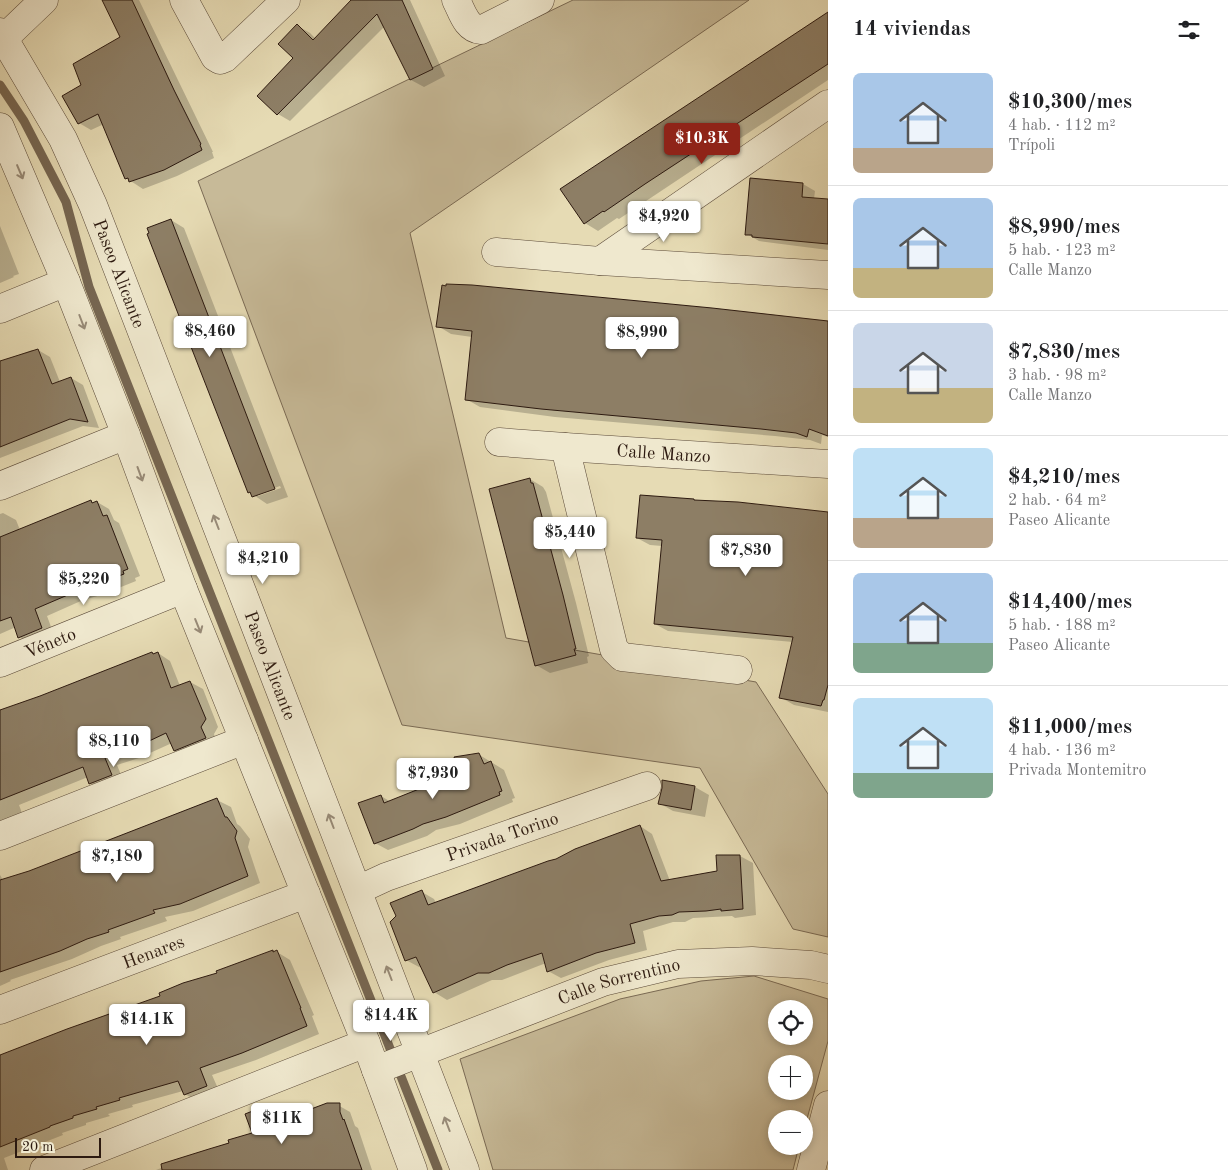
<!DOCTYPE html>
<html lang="es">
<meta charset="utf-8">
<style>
:root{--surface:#fff;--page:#f2f2f2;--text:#202124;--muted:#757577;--line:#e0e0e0;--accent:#8f2418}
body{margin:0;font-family:"Old Standard TT",serif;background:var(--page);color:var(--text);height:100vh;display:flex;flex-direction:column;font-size:19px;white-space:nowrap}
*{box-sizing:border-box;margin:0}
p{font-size:16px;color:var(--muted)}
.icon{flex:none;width:28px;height:28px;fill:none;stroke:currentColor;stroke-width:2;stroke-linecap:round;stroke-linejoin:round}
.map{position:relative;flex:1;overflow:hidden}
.panel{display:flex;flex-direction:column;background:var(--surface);width:400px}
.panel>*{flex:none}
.fabs{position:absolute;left:768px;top:1000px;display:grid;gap:10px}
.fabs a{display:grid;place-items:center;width:45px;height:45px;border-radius:50%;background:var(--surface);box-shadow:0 2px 8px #0003;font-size:25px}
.scale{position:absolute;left:15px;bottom:12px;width:86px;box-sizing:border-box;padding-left:5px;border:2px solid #2d1a10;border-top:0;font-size:14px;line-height:18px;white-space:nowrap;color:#2d1a10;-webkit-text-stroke:4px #efe8ce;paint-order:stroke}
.price{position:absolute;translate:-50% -42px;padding:0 11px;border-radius:5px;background:#fff;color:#222;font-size:16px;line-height:32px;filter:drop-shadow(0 1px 2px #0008)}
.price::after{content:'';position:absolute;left:50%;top:30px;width:15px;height:11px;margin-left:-8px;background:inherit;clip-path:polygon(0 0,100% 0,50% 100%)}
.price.on{background:var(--accent);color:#fff}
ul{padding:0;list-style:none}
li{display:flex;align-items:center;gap:15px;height:125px;padding:0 25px}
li+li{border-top:1px solid var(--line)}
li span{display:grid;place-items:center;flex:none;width:140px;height:100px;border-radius:8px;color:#555}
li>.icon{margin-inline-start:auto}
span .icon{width:60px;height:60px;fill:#fffc;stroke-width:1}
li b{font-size:21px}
h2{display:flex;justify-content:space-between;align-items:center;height:60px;padding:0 25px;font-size:21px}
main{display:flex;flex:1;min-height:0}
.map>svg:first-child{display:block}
.green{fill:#c7ba98;stroke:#7a6a54;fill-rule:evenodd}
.shadow{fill:#0003;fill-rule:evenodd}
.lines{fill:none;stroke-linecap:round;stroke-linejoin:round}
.stream{stroke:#766651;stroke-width:9}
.building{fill:#8d7e65;stroke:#2d1a10}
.minor-casing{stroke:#5b4a39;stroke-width:29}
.minor{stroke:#efe8ce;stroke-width:28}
.oneway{stroke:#988b78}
.labels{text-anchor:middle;stroke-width:4;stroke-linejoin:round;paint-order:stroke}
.street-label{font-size:18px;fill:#2d1a10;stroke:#efe8ce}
</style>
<main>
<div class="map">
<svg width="828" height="1170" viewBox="0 0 828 1170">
<rect width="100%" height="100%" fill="#e6dbb4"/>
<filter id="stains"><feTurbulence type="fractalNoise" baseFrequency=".004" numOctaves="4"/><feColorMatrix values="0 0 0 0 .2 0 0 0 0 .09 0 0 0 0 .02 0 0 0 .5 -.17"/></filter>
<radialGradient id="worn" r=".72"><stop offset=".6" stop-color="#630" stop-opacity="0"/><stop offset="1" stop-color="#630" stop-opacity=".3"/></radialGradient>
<!-- green -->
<g class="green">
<polygon points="573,0 749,0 410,233 506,638 756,682 828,794 828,937 793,929 700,768 402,725 198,181"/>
<path d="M754,976l74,23v42l-24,89v-11h-28v27h23l-6,24h-300l-33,-111 160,-60 81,-18zM776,1009h28v27h-28zM776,1064h28v27h-28z"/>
</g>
<!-- shadow -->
<g class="shadow">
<polygon points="111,0 139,0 213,152 212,152 214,158 177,176 143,189 126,178 104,124 91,130 79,123 83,85 121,38"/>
<polygon points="354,0 410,0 445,76 424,87 411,80 385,26 290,121 278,114 295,58 298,26 310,33 316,39"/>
<polygon points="828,13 828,80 619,219 617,218 598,231 585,223 562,190"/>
<polygon points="803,184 815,191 814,199 828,200 828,250 759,241 747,234"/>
<path d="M171,220l13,8 104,269 -21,7 -18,-12zM280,486l1,2 -23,8v-2z"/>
<polygon points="0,226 19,274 13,276 14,277 0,283"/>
<polygon points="472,286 828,321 828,437 822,435 821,444 810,440 775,436 555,417 480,407 466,399 472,337 451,334 438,326"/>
<polygon points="32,350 35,351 38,350 50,357 60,382 71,378 83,385 99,428 83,426 0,458 0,362"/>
<polygon points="530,479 543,487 546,492 576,603 589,656 587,657 588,663 550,673 536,665"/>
<polygon points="91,502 94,503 97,502 109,509 114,520 119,523 140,576 135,578 136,581 101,595 83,600 47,616 54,635 31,644 19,637 16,627 0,634 0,514 3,513 16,520 20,530"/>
<polygon points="828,513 828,712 794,705 780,697 793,642 668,631 655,624 662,546 650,545 637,538"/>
<polygon points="158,653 170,661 180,686 190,682 203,689 218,727 214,734 218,745 187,757 175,750 172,743 139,758 117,765 124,782 103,790 90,783 88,777 19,805 25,821 0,831 0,712"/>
<polygon points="478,754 504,770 515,798 512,799 513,802 460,824 436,830 427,836 388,850 375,843 381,796 391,802 460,774"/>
<polygon points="663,782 695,787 709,795 705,817 673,811 659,803"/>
<polygon points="217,800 231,807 237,824 240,826 250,839 248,847 260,883 193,911 165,917 167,921 120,937 121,939 101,946 72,959 10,980 11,981 0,986 0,875 3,880 30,872"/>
<polygon points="640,826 652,834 670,881 718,872 717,857 740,856 753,863 756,915 735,918 732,916 693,918 685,922 673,922 643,931 647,950 609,960 561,978 548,971 546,963 502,980 492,980 447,1000 434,992 421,967 419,967 406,960 422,892 434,899 436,903 557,861"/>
<polygon points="273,951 277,952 290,960 314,1015 312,1016 319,1034 256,1060 212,1075 220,1093 198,1102 185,1094 183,1091 132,1105 133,1107 108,1114 110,1116 86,1123 86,1125 62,1133 63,1135 4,1158 8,1170 0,1170 0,1058 162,997"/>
<polygon points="336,1104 350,1112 355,1126 358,1128 372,1170 156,1170 254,1133 267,1106 281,1114 283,1121"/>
</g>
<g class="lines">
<!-- stream -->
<polyline class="stream" points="0,85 24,121 66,202 89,287 438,1170"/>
</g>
<!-- building -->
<g class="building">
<polygon points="102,0 132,0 174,90 201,144 200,145 202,150 164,170 129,182 128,178 125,179 98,114 78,124 62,96 81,85 73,64 120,37"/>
<polygon points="351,0 402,0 433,69 410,80 377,14 277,115 257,96 293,58 278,44 297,24 313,40"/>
<polygon points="828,12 828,64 645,184 604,212 603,211 584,224 560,189"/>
<polygon points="750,178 803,183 802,197 828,199 828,244 752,237 752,235 745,235"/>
<polygon points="171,219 275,489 252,497 250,492 248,493 147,234 149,233 147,228"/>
<polygon points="446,284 472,285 712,308 828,321 828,436 809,429 807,437 796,433 761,429 541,409 465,400 472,331 436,327 442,285 446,286"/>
<polygon points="38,349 52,384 71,377 88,422 70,419 0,447 0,361"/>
<polygon points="530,478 531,483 533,483 563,595 576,649 574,649 576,655 535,666 489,489"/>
<polygon points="640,495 694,499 694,500 738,502 828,512 828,685 824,700 823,700 821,706 779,698 793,637 654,624 662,540 636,538"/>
<polygon points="91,500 92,503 97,501 103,516 107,515 128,569 123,571 124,574 88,588 70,594 35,609 42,628 18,638 11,617 0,621 0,537"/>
<polygon points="152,652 153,654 158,652 171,688 190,681 206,719 201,727 206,738 174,751 166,733 126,752 105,758 112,775 89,784 83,767 0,800 0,710 40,696"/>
<polygon points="479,753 484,764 491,761 502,791 499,792 500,795 446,817 423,824 413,829 374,844 358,803 381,795 384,803 459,773 454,757"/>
<polygon points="662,780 695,786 691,810 658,804 662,788"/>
<polygon points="217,798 225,817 227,817 237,831 235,838 248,876 180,904 153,910 155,913 108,930 109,932 87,939 60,951 0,972 0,880 29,871"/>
<polygon points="640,825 661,881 717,871 716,855 740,855 743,909 721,911 721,909 706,911 679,912 672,915 659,916 630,924 635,943 596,953 547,972 542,953 507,965 489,973 478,973 433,993 416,957 405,961 390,922 396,916 390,903 422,890 428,905 548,861 556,859 575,849"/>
<polygon points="273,950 273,952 277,950 301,1008 300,1008 307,1026 242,1053 200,1068 207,1086 184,1095 178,1081 119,1098 120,1100 96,1107 97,1109 73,1116 73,1118 50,1126 50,1127 0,1147 0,1055 67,1029 160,996 159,993 183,983 217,973 216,971"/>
<polygon points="327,1103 340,1103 340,1112 343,1120 344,1119 362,1170 162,1170 161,1164 209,1149 229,1143 228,1140 252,1133 245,1114 268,1105 274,1123"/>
</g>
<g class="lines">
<!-- minor casing -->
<g class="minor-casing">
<g id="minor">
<polyline points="184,0 215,57 220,60 225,58 286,0"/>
<path d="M456,0c6,11 10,29 25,30l59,-30"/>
<path id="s1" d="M0,32l63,107 30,66 372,965"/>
<polyline points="0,42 44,0"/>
<polyline points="0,127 66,282 126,435 183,589 366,1043 413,1170"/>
<polyline points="496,252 600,261 828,275"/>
<polyline points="600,261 828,104"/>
<polyline points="0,309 66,282"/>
<path id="s2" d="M499,442l66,5 263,17"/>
<polyline points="565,447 614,649 622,657 738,670"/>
<polyline points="0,486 126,435"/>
<path id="s3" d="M0,663l183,-74"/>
<polyline points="0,836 244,740"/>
<path id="s4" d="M358,890l28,-13 261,-91"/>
<path id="s5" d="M0,1010l306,-116"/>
<path id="s6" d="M376,1070l227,-88 75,-18 74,-3 59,4 17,4"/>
<polyline points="44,1170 366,1043"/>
<polyline points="811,1170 828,1105"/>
</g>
</g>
<!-- minor -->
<use href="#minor" class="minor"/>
</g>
<!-- one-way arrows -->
<defs><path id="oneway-shaft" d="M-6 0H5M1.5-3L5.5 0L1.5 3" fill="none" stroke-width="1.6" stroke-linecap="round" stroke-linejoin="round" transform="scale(1.25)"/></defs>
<g class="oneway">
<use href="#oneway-shaft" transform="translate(20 172) rotate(67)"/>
<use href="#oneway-shaft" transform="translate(82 322) rotate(69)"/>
<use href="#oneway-shaft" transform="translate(140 474) rotate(70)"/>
<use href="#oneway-shaft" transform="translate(216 522) rotate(-111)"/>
<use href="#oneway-shaft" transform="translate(198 626) rotate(68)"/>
<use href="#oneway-shaft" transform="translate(331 821) rotate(-111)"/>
<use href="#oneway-shaft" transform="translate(389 973) rotate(-111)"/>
<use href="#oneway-shaft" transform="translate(447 1124) rotate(-111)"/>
</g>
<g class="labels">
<!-- street labels -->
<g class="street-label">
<text dy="6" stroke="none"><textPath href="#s1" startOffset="270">Paseo Alicante</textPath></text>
<text dy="6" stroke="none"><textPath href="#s2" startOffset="165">Calle Manzo</textPath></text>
<text dy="6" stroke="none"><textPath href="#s3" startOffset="54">Véneto</textPath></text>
<text dy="6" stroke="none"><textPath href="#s1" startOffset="690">Paseo Alicante</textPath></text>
<text dy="6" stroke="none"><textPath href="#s4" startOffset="154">Privada Torino</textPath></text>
<text dy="6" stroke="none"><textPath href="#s5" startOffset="164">Henares</textPath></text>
<text dy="6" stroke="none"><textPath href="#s6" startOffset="259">Calle Sorrentino</textPath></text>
</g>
</g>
<rect width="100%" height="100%" filter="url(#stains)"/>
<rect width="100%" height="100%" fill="url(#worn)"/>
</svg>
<div class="fabs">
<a><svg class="icon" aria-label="locate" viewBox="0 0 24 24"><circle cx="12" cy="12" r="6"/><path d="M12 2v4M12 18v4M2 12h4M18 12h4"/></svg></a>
<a>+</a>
<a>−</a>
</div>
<div class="scale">20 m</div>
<b class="price on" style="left:702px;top:165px">$10.3K</b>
<b class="price" style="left:664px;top:243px">$4,920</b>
<b class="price" style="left:210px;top:358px">$8,460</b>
<b class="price" style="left:642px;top:359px">$8,990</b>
<b class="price" style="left:570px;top:559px">$5,440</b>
<b class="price" style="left:746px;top:577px">$7,830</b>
<b class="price" style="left:263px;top:585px">$4,210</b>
<b class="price" style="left:84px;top:606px">$5,220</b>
<b class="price" style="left:114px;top:768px">$8,110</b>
<b class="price" style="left:433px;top:800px">$7,930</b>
<b class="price" style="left:117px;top:883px">$7,180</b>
<b class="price" style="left:391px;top:1042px">$14.4K</b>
<b class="price" style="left:147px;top:1046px">$14.1K</b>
<b class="price" style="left:282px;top:1145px">$11K</b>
</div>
<section class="panel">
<h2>14 viviendas<svg class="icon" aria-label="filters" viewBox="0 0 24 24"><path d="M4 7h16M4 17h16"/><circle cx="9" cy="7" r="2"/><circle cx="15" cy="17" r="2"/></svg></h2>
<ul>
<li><span style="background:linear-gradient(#a9c7e8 75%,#b9a48a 0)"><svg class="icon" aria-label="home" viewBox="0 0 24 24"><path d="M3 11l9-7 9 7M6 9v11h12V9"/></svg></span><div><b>$10,300/mes</b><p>4 hab. · 112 m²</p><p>Trípoli</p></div></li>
<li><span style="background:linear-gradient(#a9c7e8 70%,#c2b280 0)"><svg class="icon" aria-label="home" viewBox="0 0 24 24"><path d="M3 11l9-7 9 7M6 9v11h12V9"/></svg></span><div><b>$8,990/mes</b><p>5 hab. · 123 m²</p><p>Calle Manzo</p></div></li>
<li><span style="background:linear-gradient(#c9d6e8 65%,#c2b280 0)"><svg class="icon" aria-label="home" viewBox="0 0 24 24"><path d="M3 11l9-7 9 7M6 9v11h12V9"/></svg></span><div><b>$7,830/mes</b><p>3 hab. · 98 m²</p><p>Calle Manzo</p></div></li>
<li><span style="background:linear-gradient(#bfe0f5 70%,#b9a48a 0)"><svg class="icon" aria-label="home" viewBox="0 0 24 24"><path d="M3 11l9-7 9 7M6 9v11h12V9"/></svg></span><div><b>$4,210/mes</b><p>2 hab. · 64 m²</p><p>Paseo Alicante</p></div></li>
<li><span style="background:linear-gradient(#a9c7e8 70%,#7fa58c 0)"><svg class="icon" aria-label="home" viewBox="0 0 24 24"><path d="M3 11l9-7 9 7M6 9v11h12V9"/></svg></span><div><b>$14,400/mes</b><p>5 hab. · 188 m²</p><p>Paseo Alicante</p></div></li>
<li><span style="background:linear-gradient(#bfe0f5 75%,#7fa58c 0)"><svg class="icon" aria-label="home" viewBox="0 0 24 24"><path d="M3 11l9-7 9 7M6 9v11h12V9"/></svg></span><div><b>$11,000/mes</b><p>4 hab. · 136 m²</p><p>Privada Montemitro</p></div></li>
</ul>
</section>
</main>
